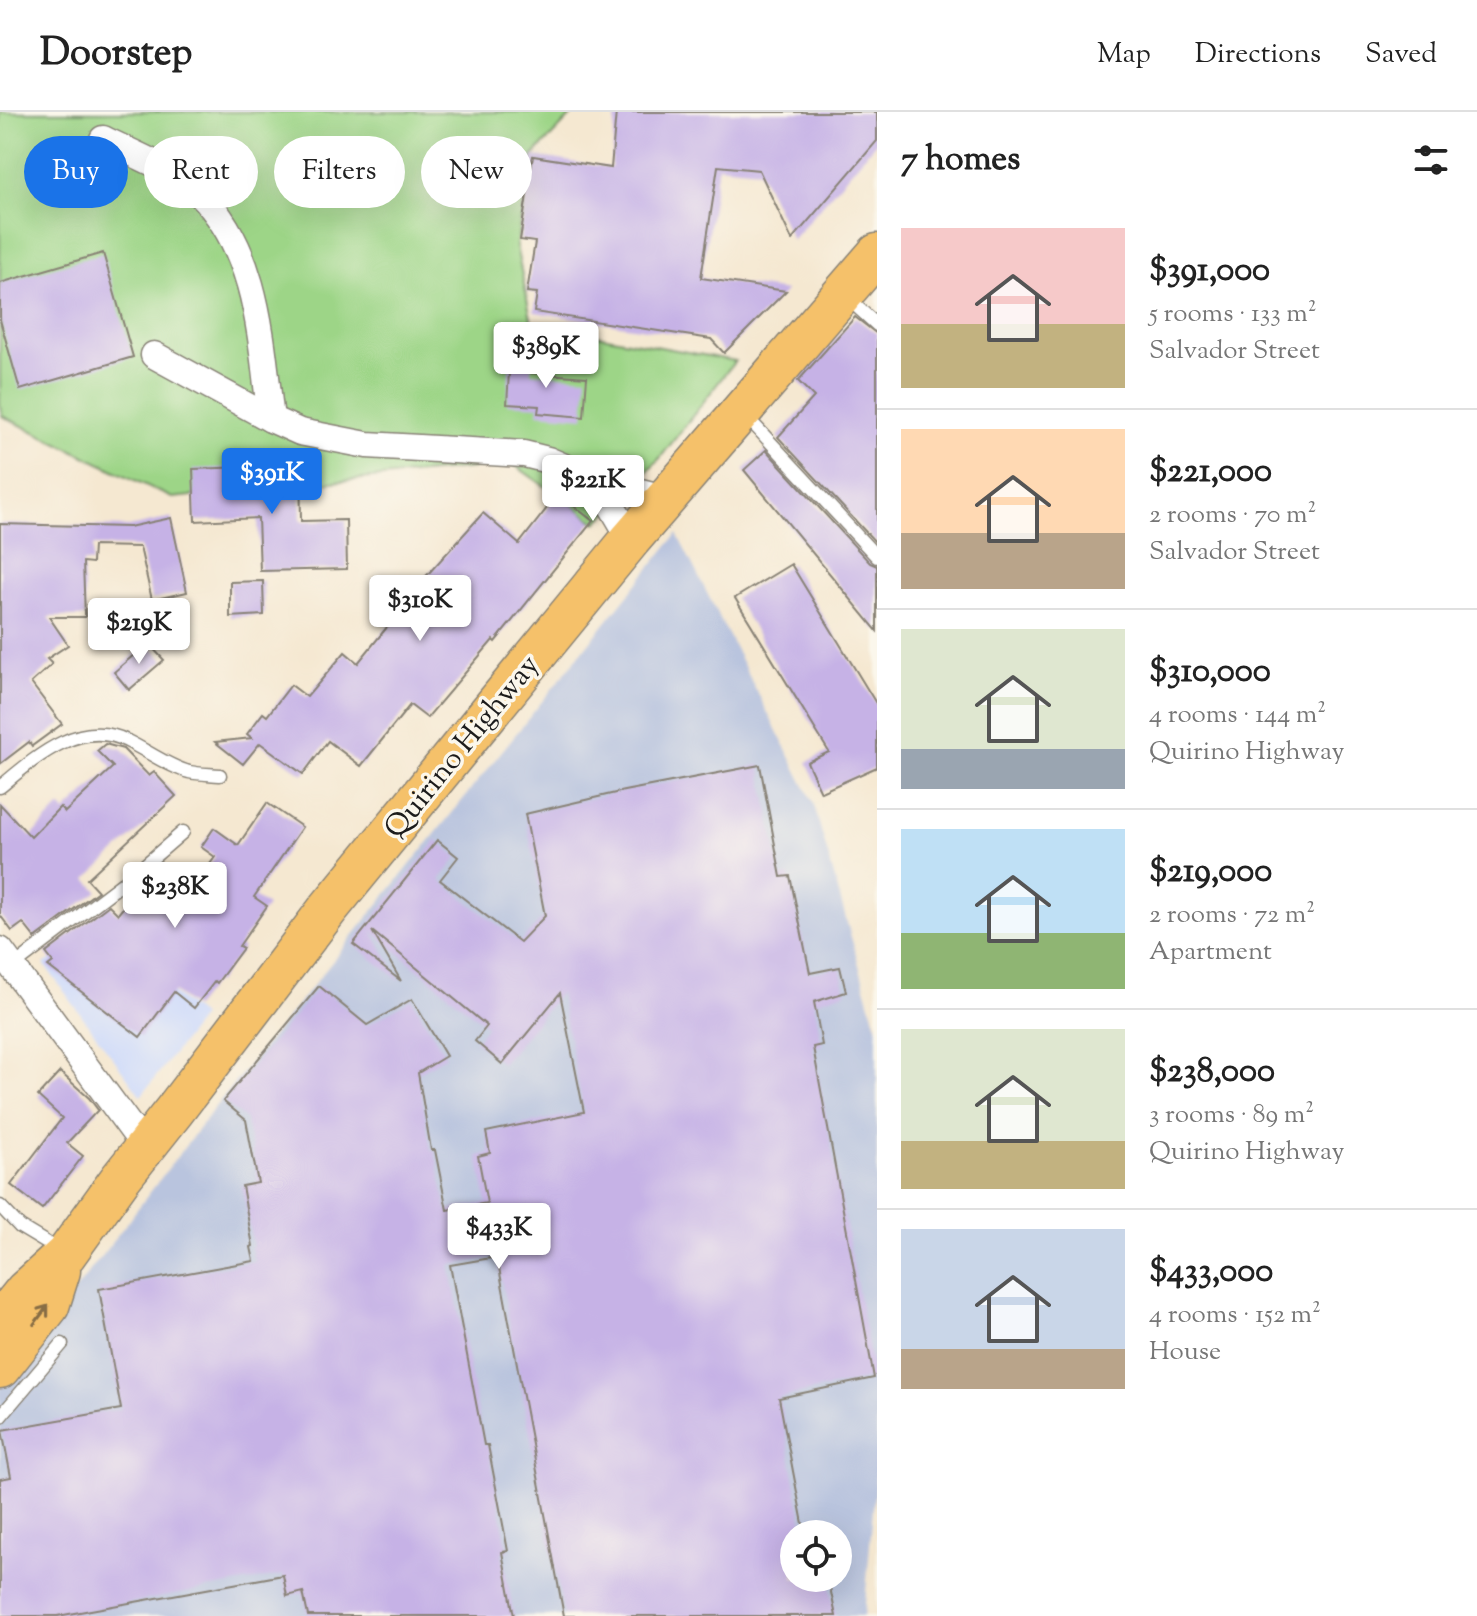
<!DOCTYPE html>
<meta charset="utf-8">
<style>
:root{--surface:#fff;--page:#f6f6f6;--text:#222;--muted:#767676;--line:#e0e0e0;--accent:#1a73e8}
body{margin:0;font-family:"Sorts Mill Goudy",serif;background:var(--page);color:var(--text);height:100vh;display:flex;flex-direction:column;font-size:30px;white-space:nowrap}
*{box-sizing:border-box;margin:0}
p{font-size:26px;color:var(--muted)}
.icon{flex:none;width:44px;height:44px;fill:none;stroke:currentColor;stroke-width:2;stroke-linecap:round;stroke-linejoin:round}
.map{position:relative;flex:1;overflow:hidden}
.sheet{display:flex;flex-direction:column;background:var(--surface);width:600px}
.sheet>*{flex:none}
.top-card{position:absolute;left:24px;top:24px;width:732px;height:72px;display:flex;gap:16px}
.fabs{position:absolute;left:780px;top:1408px;display:grid;gap:16px}
.fabs a{display:grid;place-items:center;width:72px;height:72px;border-radius:50%;background:var(--surface);box-shadow:0 8px 32px #0002;font-size:40px}
.price{position:absolute;translate:-50% -68px;padding:0 18px;border-radius:8px;background:#fff;color:#222;font-size:26px;line-height:52px;filter:drop-shadow(0 2px 4px #0008)}
.price::after{content:'';position:absolute;left:50%;top:48px;width:24px;height:18px;margin-left:-12px;background:inherit;clip-path:polygon(0 0,100% 0,50% 100%)}
.price.current{background:var(--accent);color:#fff}
ul{padding:0;list-style:none}
li{display:flex;align-items:center;gap:24px;height:200px;padding:0 24px}
li+li{border-top:2px solid var(--line)}
li span{display:grid;place-items:center;flex:none;width:224px;height:160px;border-radius:0px;color:#555}
li>.icon{margin-inline-start:auto}
span .icon{width:96px;height:96px;fill:#fffc;stroke-width:1}
li b{font-size:34px}
h2{display:flex;justify-content:space-between;align-items:center;height:96px;padding:0 24px;font-size:34px}
.chip{padding:0 28px;border-radius:36px;background:var(--surface);box-shadow:0 8px 32px #0002;font-size:28px;line-height:72px}
.chip.current{background:var(--accent);color:#fff}
header{display:flex;align-items:center;gap:48px;box-sizing:border-box;height:112px;padding:0 40px;background:var(--surface);border-bottom:2px solid var(--line)}
header strong{font-size:38px}
nav{display:flex;gap:44px;margin-inline-start:auto;font-size:28px}
main{display:flex;flex:1;min-height:0}
.map>svg:first-child{display:block}
.built{fill:#cedafa}
.industrial{fill:#b9c4de;fill-rule:evenodd}
.green{fill:#9dd587;stroke:#5c7852;stroke-width:2}
.building{fill:#c6b2e6}
.lines{fill:none;stroke-linecap:round;stroke-linejoin:round}
.service-casing{stroke:#888276;stroke-width:15}
.minor-casing{stroke:#888276;stroke-width:29}
.primary-casing{stroke:#888276;stroke-width:43}
.service{stroke:#fff;stroke-width:12}
.minor{stroke:#fff;stroke-width:26}
.primary{stroke:#f5c16b;stroke-width:40}
.oneway{stroke:#886e44}
.labels{text-anchor:middle;stroke-width:7;stroke-linejoin:round;paint-order:stroke}
.street-label{font-size:30px;fill:#1c1c1c;stroke:#fbf7ec}
</style>
<header>
<strong>Doorstep</strong>
<nav><a>Map</a><a>Directions</a><a>Saved</a></nav>
</header>
<main>
<div class="map">
<svg width="877" height="1504" viewBox="0 0 877 1504">
<rect width="100%" height="100%" fill="#fbf7ec"/>
<filter id="ink" filterUnits="userSpaceOnUse"><feTurbulence type="fractalNoise" baseFrequency=".0125" numOctaves="2"/><feDisplacementMap in="SourceGraphic" scale="16" xChannelSelector="R" yChannelSelector="G"/><feConvolveMatrix kernelMatrix="1 2 1 2 8 2 1 2 1" color-interpolation-filters="sRGB"/></filter>
<filter id="wash" filterUnits="userSpaceOnUse"><feTurbulence type="fractalNoise" baseFrequency=".006" numOctaves="4" result="noise"/><feDisplacementMap in="SourceGraphic" scale="32" xChannelSelector="R" yChannelSelector="G"/><feGaussianBlur stdDeviation="1.8" result="paint"/><feColorMatrix in="noise" values="0 0 0 0 0 0 0 0 0 0 0 0 0 0 0 0 0 1.4 0 .05"/><feComposite in="paint" operator="in"/></filter>
<g filter="url(#wash)">
<rect width="100%" height="100%" fill="#f5e8d1"/>
<!-- built -->
<polygon class="built" points="96,819 202,905 141,984 44,852"/>
<!-- industrial -->
<path class="industrial" d="M677,422l136,268 64,227v432l-13,155h-864v-227l215,-282zM794,1422h44v44h-44z"/>
<!-- green -->
<polygon class="green" points="0,0 575,0 532,45 516,134 532,211 735,249 660,346 597,411 513,352 172,386 2,304 0,294"/>
<g id="blocks">
<!-- building -->
<g class="building">
<polygon points="616,0 877,0 877,29 792,128 759,58 718,54 701,166 786,179 724,241 711,227 534,200 537,181 527,180 535,130 520,128 533,44 611,56"/>
<polygon points="103,141 133,245 20,278 0,208 0,171"/>
<polygon points="855,205 877,222 877,432 778,325 814,285 798,269"/>
<polygon points="510,245 532,246 531,261 587,265 584,305 538,301 539,294 507,292"/>
<polygon points="766,338 870,451 877,454 877,519 744,358"/>
<polygon points="300,353 301,409 346,408 347,457 260,459 258,406 195,409 193,357"/>
<polygon points="558,382 593,409 495,530 493,528 427,606 410,593 361,654 328,629 303,662 260,631 243,652 215,630 252,626 247,622 263,601 267,604 291,573 307,585 345,540 358,551 392,509 384,502 414,467 420,471 483,401 519,432"/>
<polygon points="171,406 187,480 152,488 140,435 93,434 92,451 83,450 85,505 49,505 68,533 47,547 52,552 31,571 62,612 32,634 29,630 0,652 0,412 129,415"/>
<polygon points="791,452 877,593 877,655 821,680 807,650 829,640 735,486"/>
<polygon points="263,469 264,503 230,505 230,470"/>
<polygon points="148,531 164,548 129,578 114,560"/>
<polygon points="105,632 123,637 149,664 154,660 176,684 87,767 98,779 35,826 23,811 12,819 0,803 0,692 31,725 60,695 65,700 113,655 97,639"/>
<polygon points="760,653 781,765 790,764 810,861 840,855 846,880 814,890 822,933 813,935 874,1266 779,1286 805,1422 794,1422 794,1466 828,1466 836,1504 564,1504 497,1145 450,1153 484,1333 488,1333 508,1439 502,1440 514,1504 308,1504 303,1480 287,1484 283,1463 58,1504 0,1504 0,1367 11,1365 2,1318 121,1297 99,1177 254,1149 251,1135 253,1134 242,1074 258,1071 246,1008 223,989 319,874 367,913 412,887 446,944 418,961 431,1038 435,1038 447,1098 487,1091 478,1044 490,1041 486,1020 584,1000 560,881 502,952 475,929 487,914 372,819 401,869 353,832 437,728 458,745 440,768 520,830 545,804 525,702 624,679"/>
<polygon points="267,691 302,715 254,785 267,794 239,834 243,836 217,871 215,869 194,896 174,880 140,925 48,854 53,850 46,841 109,793 118,802 147,766 183,790 215,745 201,735 214,716 238,733"/>
<polygon points="60,960 89,986 98,998 67,1031 83,1044 42,1097 11,1073 62,1006 38,984"/>
</g>
</g>
</g>
<g filter="url(#ink)">
<use href="#blocks" fill-opacity="0" stroke="#888276" stroke-width="2"/>
<g class="lines">
<!-- service casing -->
<g class="service-casing">
<g id="service">
<polyline points="845,184 877,213"/>
<polyline points="746,304 877,445"/>
<path d="M0,675c35,-29 80,-70 127,-46 21,10 40,25 62,31 10,2 21,2 31,3"/>
<polyline points="12,855 132,764 183,720"/>
<polyline points="0,1094 20,1115 60,1139"/>
<polyline points="0,1305 62,1232"/>
</g>
</g>
<!-- minor casing -->
<g class="minor-casing">
<g id="minor">
<path d="M103,27c30,15 73,31 97,55 59,59 61,148 71,225"/>
<polyline points="154,243 271,307 300,320 367,333 524,342 548,348 597,369 665,386"/>
<polyline points="597,369 631,427"/>
<polyline points="0,838 145,1035"/>
</g>
</g>
<!-- primary casing -->
<g class="primary-casing">
<g id="primary">
<polyline points="0,1210 25,1179 66,1142 120,1067 174,999 328,797 631,427 877,142"/>
<polyline points="0,1256 49,1194 60,1159"/>
</g>
</g>
<!-- service -->
<use href="#service" class="service"/>
<!-- minor -->
<use href="#minor" class="minor"/>
<!-- primary -->
<use href="#primary" class="primary"/>
</g>
<!-- one-way arrows -->
<defs><path id="oneway-shaft" d="M-6 0H5M1.5-3L5.5 0L1.5 3" fill="none" stroke-width="1.6" stroke-linecap="round" stroke-linejoin="round" transform="scale(2)"/></defs>
<use class="oneway" href="#oneway-shaft" transform="translate(41 1203) rotate(-53)"/>
</g>
<g class="labels">
<!-- street labels -->
<g class="street-label">
<text transform="translate(461 634) rotate(-51)" y="10">Quirino Highway</text>
</g>
</g>
</svg>
<div class="fabs">
<a><svg class="icon" aria-label="locate" viewBox="0 0 24 24"><circle cx="12" cy="12" r="6"/><path d="M12 2v4M12 18v4M2 12h4M18 12h4"/></svg></a>
</div>
<b class="price" style="left:546px;top:278px">$389K</b>
<b class="price current" style="left:272px;top:404px">$391K</b>
<b class="price" style="left:593px;top:411px">$221K</b>
<b class="price" style="left:420px;top:531px">$310K</b>
<b class="price" style="left:139px;top:554px">$219K</b>
<b class="price" style="left:175px;top:818px">$238K</b>
<b class="price" style="left:499px;top:1159px">$433K</b>
<div class="top-card">
<a class="chip current">Buy</a>
<a class="chip">Rent</a>
<a class="chip">Filters</a>
<a class="chip">New</a>
</div>
</div>
<section class="sheet">
<h2>7 homes<svg class="icon" aria-label="filters" viewBox="0 0 24 24"><path d="M4 7h16M4 17h16"/><circle cx="9" cy="7" r="2"/><circle cx="15" cy="17" r="2"/></svg></h2>
<ul>
<li><span style="background:linear-gradient(#f6c9c9 60%,#c2b280 0)"><svg class="icon" aria-label="home" viewBox="0 0 24 24"><path d="M3 11l9-7 9 7M6 9v11h12V9"/></svg></span><div><b>$391,000</b><p>5 rooms · 133 m²</p><p>Salvador Street</p></div></li>
<li><span style="background:linear-gradient(#ffd9b3 65%,#b9a48a 0)"><svg class="icon" aria-label="home" viewBox="0 0 24 24"><path d="M3 11l9-7 9 7M6 9v11h12V9"/></svg></span><div><b>$221,000</b><p>2 rooms · 70 m²</p><p>Salvador Street</p></div></li>
<li><span style="background:linear-gradient(#dfe7d0 75%,#9aa5b1 0)"><svg class="icon" aria-label="home" viewBox="0 0 24 24"><path d="M3 11l9-7 9 7M6 9v11h12V9"/></svg></span><div><b>$310,000</b><p>4 rooms · 144 m²</p><p>Quirino Highway</p></div></li>
<li><span style="background:linear-gradient(#bfe0f5 65%,#8fb573 0)"><svg class="icon" aria-label="home" viewBox="0 0 24 24"><path d="M3 11l9-7 9 7M6 9v11h12V9"/></svg></span><div><b>$219,000</b><p>2 rooms · 72 m²</p><p>Apartment</p></div></li>
<li><span style="background:linear-gradient(#dfe7d0 70%,#c2b280 0)"><svg class="icon" aria-label="home" viewBox="0 0 24 24"><path d="M3 11l9-7 9 7M6 9v11h12V9"/></svg></span><div><b>$238,000</b><p>3 rooms · 89 m²</p><p>Quirino Highway</p></div></li>
<li><span style="background:linear-gradient(#c9d6e8 75%,#b9a48a 0)"><svg class="icon" aria-label="home" viewBox="0 0 24 24"><path d="M3 11l9-7 9 7M6 9v11h12V9"/></svg></span><div><b>$433,000</b><p>4 rooms · 152 m²</p><p>House</p></div></li>
</ul>
</section>
</main>
